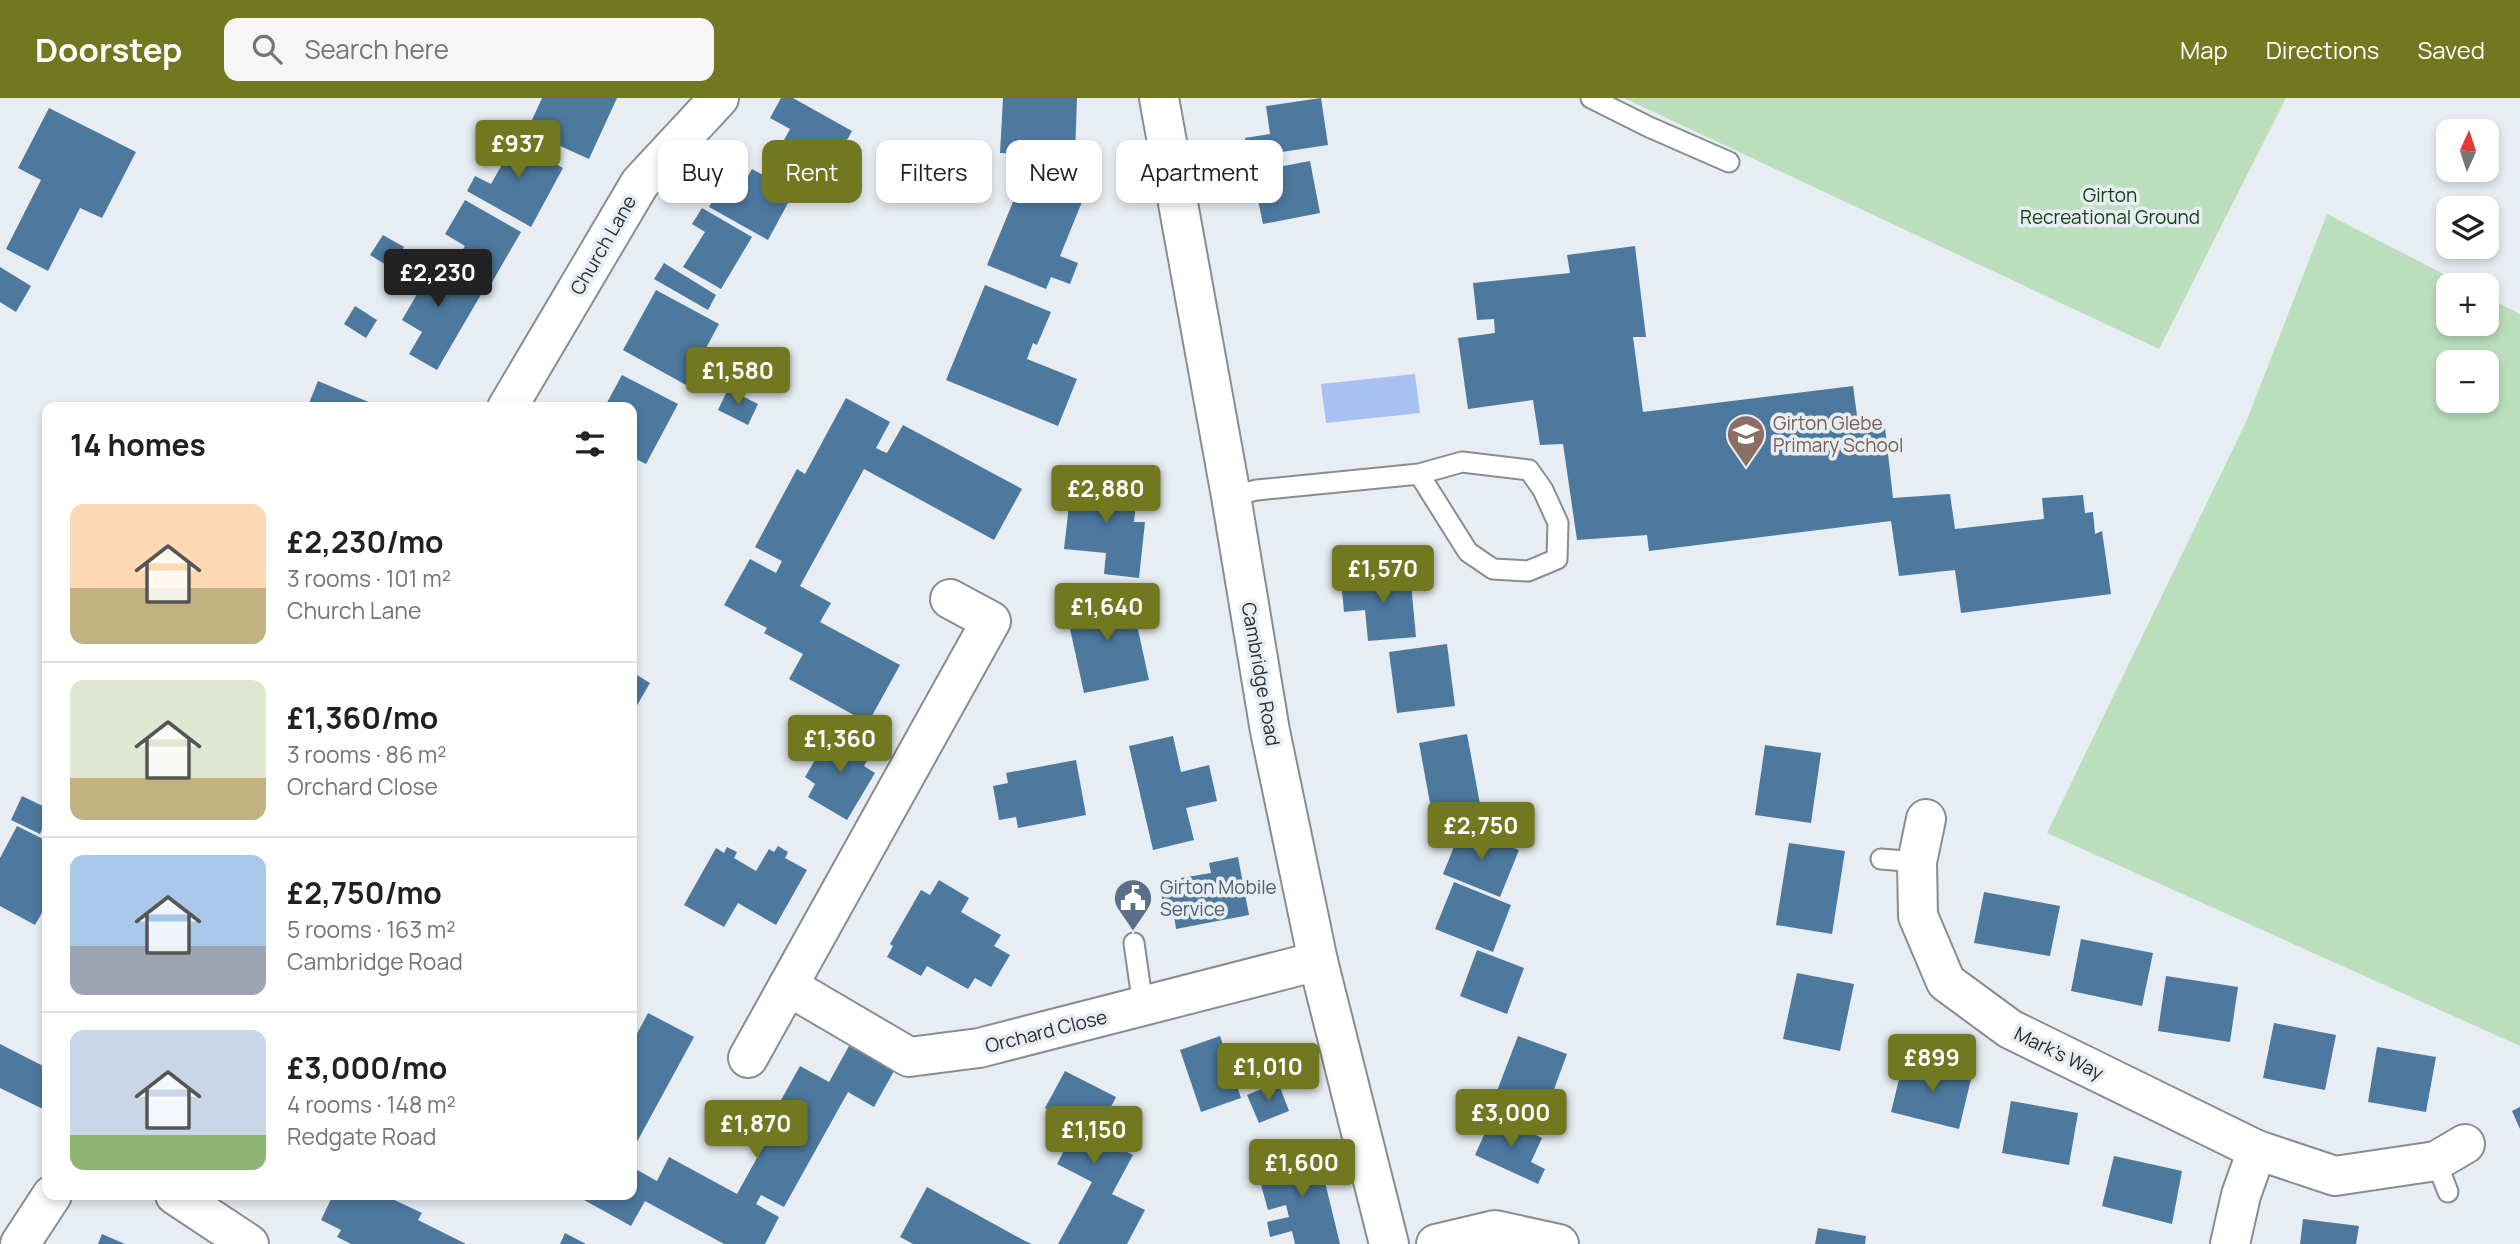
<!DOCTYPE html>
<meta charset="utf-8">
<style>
:root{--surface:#fff;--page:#f6f6f6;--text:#202124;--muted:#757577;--line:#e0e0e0;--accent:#727820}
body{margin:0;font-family:Manrope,sans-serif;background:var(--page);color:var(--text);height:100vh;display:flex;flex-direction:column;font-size:26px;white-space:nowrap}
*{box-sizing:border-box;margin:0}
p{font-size:23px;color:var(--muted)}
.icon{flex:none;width:38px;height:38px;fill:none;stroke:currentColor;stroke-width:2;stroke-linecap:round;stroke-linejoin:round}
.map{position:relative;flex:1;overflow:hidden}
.drawer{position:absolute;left:42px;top:304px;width:595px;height:798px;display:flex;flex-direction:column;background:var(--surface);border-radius:14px;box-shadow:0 4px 10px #0003}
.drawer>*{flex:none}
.guide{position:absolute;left:658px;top:42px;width:665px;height:63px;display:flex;gap:14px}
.needle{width:46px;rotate:3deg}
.fabs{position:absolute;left:2436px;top:21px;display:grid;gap:14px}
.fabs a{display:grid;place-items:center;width:63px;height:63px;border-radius:14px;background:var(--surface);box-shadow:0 4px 10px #0003;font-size:35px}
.price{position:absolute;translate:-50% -60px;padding:0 16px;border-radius:7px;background:var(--accent);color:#fff;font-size:23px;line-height:46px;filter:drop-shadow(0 2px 4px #0008)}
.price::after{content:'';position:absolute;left:50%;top:42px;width:21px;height:16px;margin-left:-10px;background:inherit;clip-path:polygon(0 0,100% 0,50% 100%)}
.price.active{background:#222;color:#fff}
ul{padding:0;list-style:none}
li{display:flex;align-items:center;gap:21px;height:175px;padding:0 28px}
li+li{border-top:2px solid var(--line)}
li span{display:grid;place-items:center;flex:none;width:196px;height:140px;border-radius:14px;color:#555}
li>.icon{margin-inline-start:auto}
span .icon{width:84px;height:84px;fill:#fffc;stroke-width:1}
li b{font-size:30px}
h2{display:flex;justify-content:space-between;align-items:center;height:84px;padding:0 28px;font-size:30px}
.chip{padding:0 24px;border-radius:14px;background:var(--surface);box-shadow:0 4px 10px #0003;font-size:24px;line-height:63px}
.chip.active{background:var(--accent);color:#fff}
header{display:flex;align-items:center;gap:42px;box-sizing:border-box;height:98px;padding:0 35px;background:var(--accent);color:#fff}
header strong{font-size:33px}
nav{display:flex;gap:38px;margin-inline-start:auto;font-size:24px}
.search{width:490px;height:63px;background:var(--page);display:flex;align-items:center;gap:18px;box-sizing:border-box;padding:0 24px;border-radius:14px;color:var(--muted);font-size:26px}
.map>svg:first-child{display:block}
.green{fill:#bbdfbc;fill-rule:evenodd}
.water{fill:#a8c0f2}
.building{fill:#4d799f}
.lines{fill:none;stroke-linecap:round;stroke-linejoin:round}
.lane-casing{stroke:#888d92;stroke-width:23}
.street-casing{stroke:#888d92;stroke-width:42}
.secondary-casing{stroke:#888d92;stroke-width:42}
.lane{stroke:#fff;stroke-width:19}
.street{stroke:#fff;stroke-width:38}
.secondary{stroke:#fff;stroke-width:38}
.labels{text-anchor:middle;stroke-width:7;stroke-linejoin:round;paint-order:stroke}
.park-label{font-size:19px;fill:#0f3f16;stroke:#e7edf2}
.street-label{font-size:19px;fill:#2c2e30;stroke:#e7edf2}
.education-label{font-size:19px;fill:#785e54;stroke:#e7edf2;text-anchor:start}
.service-label{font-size:19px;fill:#4e5e75;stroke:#e7edf2;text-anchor:start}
</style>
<header>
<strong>Doorstep</strong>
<div class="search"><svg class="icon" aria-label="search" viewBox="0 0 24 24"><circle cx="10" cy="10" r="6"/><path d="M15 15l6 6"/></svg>Search here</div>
<nav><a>Map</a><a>Directions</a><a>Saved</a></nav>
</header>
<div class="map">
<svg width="2520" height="1146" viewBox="0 0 2520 1146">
<rect width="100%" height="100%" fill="#e7edf2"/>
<!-- green -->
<g class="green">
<polygon points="1624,0 2286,0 2159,251"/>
<path d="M2327,116l138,71h-17v39h39v-27l33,17v732l-473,-213 200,-413zM2448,264h39v39h-39z"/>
</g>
<!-- water -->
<polygon class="water" points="1415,276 1420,315 1326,325 1321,286"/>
<!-- building -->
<g class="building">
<polygon points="542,0 617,0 589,61 527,33"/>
<polygon points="781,0 793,0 852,33 830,73 815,66 802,90 768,71 790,31 770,20"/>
<polygon points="1003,0 1077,0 1075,59 1000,55"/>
<polygon points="1321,0 1328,47 1248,59 1245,40 1270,36 1266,8"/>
<polygon points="49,10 136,54 102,120 80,110 48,173 6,151 41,82 18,70"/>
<polygon points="498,33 563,70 531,129 467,93 475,78 491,86 504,63 486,53"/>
<polygon points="1310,63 1320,115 1263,126 1252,74"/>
<polygon points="1029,65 1088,89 1060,158 1078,165 1070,186 1051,179 1046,191 987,167"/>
<polygon points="752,71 794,94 768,142 709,109 721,87 738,96"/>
<polygon points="465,102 521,134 488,191 452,170 465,148 445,136"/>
<polygon points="702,110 752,139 721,191 683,169 705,134 692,126"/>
<polygon points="383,137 404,149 391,170 370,157"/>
<polygon points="1635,148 1646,239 1633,239 1643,314 1853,288 1858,325 1884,321 1893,400 1950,396 1955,431 2044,421 2042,400 2083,397 2085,415 2093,414 2095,436 2102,433 2111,496 1961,515 1955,472 1899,478 1891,423 1649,453 1647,437 1577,442 1563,346 1540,347 1533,302 1468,311 1458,240 1495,235 1494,221 1477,222 1473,185 1570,175 1567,157"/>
<polygon points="416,154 483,193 437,272 409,256 422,234 402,222 424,184 405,173"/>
<polygon points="664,165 716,197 708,212 654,181"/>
<polygon points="0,169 31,188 16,214 0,204"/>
<polygon points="985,187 1051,214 1037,247 1033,245 1027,261 1077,281 1058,328 946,282"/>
<polygon points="656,192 719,226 686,287 623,252"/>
<polygon points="355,208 377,222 366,240 344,226"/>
<polygon points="622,277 678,306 646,366 632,359 632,310 604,310"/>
<polygon points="318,283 383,310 307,310"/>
<polygon points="728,291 758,306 748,327 718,312"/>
<polygon points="846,300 890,324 876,350 882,353 887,355 903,327 1022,391 994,442 864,371 800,488 831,505 820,524 900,567 868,625 789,581 803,556 764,535 767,530 724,507 750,461 776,475 782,463 755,449 797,371 805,376"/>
<polygon points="1072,381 1138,388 1134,424 1145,424 1139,480 1104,476 1106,455 1064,451"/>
<polygon points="1410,475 1416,539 1368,543 1365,512 1344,514 1341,482"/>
<polygon points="1130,495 1149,582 1084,595 1065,508"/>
<polygon points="1447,546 1455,608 1397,615 1389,554"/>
<polygon points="632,574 650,585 632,616"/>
<polygon points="833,631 872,654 864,668 875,675 847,722 808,699 815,686 805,679"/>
<polygon points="1467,636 1480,706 1432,716 1419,645"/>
<polygon points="1173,638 1181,674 1209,667 1217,703 1186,710 1194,742 1153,752 1129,648"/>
<polygon points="1765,647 1821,655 1811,725 1755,717"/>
<polygon points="1076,662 1086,717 1018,730 1016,719 999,722 993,688 1008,685 1006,675"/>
<polygon points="22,698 47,710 47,721 40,736 11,722"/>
<polygon points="17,728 47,743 47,806 35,827 0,808 0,760"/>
<polygon points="1462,729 1519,752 1500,799 1443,776"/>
<polygon points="1789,745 1845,753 1832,836 1776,827"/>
<polygon points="778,748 788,754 785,760 807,772 776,827 738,805 724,829 684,807 716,750 724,755 727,749 737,754 734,760 756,773 769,751 774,754"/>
<polygon points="1238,759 1249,817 1176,831 1174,818 1165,819 1161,794 1183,789 1181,780 1211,775 1209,765"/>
<polygon points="939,782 969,800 961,814 1001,837 994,848 1010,857 991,889 975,880 968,891 927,868 921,878 887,859 893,848 890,846 921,792 930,797"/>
<polygon points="1454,784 1511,807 1493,854 1435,831"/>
<polygon points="1984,794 2060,808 2050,858 1974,845"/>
<polygon points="2081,841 2153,855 2142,908 2071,893"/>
<polygon points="1477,852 1524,870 1507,916 1460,898"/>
<polygon points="1797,875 1854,886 1840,953 1783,941"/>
<polygon points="2166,878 2238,889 2230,944 2158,933"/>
<polygon points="648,915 694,939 632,1053 632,945"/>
<polygon points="2274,925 2336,937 2325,992 2263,980"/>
<polygon points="1220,938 1241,1000 1201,1014 1180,952"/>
<polygon points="1518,938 1567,956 1542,1024 1492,1006"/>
<polygon points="0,946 47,970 47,1013 0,990"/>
<polygon points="849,948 894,973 874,1009 848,994 784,1109 761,1097 756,1106 779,1119 765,1146 724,1146 645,1103 631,1128 575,1097 632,1097 632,1069 657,1083 669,1059 737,1096 763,1049 757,1045 800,968 829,984"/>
<polygon points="2377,949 2436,959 2426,1014 2368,1004"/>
<polygon points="1904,961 1972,977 1959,1031 1891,1014"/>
<polygon points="1065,973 1116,999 1096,1038 1133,1057 1112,1096 1145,1112 1127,1146 1058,1146 1092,1084 1057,1066 1077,1028 1045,1010"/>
<polygon points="1278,984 1289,1013 1259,1025 1247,997"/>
<polygon points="2011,1003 2078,1015 2069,1067 2002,1055"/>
<polygon points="2520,1009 2520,1031 2512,1013"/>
<polygon points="1493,1017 1542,1040 1531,1064 1545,1071 1538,1086 1475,1057"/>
<polygon points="1316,1047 1340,1146 1295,1146 1292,1133 1270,1139 1267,1124 1289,1119 1286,1107 1268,1112 1261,1087 1280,1082 1274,1057"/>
<polygon points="2114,1058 2182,1073 2172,1126 2102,1108"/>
<polygon points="927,1089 1025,1143 1032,1146 913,1146 900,1139"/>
<polygon points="333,1097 352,1097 360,1102 363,1097 384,1097 422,1115 418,1122 466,1146 351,1146 337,1139 341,1132 321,1122"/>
<polygon points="2303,1121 2359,1128 2356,1146 2300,1146"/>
<polygon points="1818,1130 1866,1138 1865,1146 1815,1146"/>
<polygon points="565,1135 586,1146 560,1146"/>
<polygon points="102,1136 125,1146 98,1146"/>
</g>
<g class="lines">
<!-- lane casing -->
<g class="lane-casing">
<g id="lane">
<polyline points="1591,0 1649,29 1729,64"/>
<polyline points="1231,398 1257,392 1419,376 1462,364 1529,372 1543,392 1558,425 1557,461 1528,473 1493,471 1468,454 1419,376"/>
<polyline points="1881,761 1917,764"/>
<polyline points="1134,845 1143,908"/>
<polyline points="2436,1063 2448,1094"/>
</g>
</g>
<!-- street casing -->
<g class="street-casing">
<g id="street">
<polyline points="507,310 640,85 719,0"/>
<polyline points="1926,721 1917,764 1918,818 1946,884 2010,931 2257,1052 2335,1078 2436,1063 2465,1046"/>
<polyline points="788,888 909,959 979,950 1318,863"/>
<polyline points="748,960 991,523 950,501"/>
<polyline points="175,1097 249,1146"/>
<polyline points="20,1146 52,1097"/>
<polyline points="1436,1146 1495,1132 1559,1146"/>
<polyline points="2230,1146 2241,1097 2257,1052"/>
</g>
</g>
<!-- secondary casing -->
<g class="secondary-casing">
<polyline id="secondary" points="1159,0 1231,398 1270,633 1318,863 1389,1146"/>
</g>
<!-- lane -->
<use href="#lane" class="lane"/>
<!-- street -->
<use href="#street" class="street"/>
<!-- secondary -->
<use href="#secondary" class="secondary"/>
</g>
<!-- icons -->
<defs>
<g id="school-pin" transform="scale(2.0125)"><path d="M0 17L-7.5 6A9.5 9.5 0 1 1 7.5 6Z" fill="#8d6e63" stroke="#e7edf2"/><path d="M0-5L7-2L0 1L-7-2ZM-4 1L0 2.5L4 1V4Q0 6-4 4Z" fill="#fff"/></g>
<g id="civic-pin" transform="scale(2.0125)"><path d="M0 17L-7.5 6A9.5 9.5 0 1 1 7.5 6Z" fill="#5c6f8a" stroke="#e7edf2"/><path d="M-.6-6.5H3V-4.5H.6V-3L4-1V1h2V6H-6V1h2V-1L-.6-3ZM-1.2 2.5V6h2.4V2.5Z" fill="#fff"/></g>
</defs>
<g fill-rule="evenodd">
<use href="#school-pin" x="1746" y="336"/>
<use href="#civic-pin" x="1133" y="800"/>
</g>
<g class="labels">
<!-- park labels -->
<g class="park-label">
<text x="2110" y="104">Girton<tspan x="2110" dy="22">Recreational Ground</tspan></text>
</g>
<!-- street labels -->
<g class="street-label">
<text transform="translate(603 147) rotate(-60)" y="7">Church Lane</text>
<text transform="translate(1261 576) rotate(80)" y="7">Cambridge Road</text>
<text transform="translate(1046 933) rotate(-14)" y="7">Orchard Close</text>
<text transform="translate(2059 955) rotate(26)" y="7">Mark's Way</text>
</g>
<!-- education labels -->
<g class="education-label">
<text x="1773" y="332">Girton Glebe<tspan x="1773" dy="22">Primary School</tspan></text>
</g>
<!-- service labels -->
<g class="service-label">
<text x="1160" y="796">Girton Mobile<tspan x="1160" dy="22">Service</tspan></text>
</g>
</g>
</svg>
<div class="fabs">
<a><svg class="needle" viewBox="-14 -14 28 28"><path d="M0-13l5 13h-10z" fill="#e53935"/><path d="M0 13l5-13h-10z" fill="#757577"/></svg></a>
<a><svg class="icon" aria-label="layers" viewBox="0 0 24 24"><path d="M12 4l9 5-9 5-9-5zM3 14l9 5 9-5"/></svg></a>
<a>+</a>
<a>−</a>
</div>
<b class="price" style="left:518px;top:82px">£937</b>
<b class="price active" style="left:438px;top:211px">£2,230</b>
<b class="price" style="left:738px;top:309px">£1,580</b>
<b class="price" style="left:1106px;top:427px">£2,880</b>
<b class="price" style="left:1383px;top:507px">£1,570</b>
<b class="price" style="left:1107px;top:545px">£1,640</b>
<b class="price" style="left:840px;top:677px">£1,360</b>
<b class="price" style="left:1481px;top:764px">£2,750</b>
<b class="price" style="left:1932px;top:996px">£899</b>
<b class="price" style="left:1268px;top:1005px">£1,010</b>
<b class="price" style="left:1511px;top:1051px">£3,000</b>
<b class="price" style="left:756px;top:1062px">£1,870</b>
<b class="price" style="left:1094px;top:1068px">£1,150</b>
<b class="price" style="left:1302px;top:1101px">£1,600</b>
<div class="guide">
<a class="chip">Buy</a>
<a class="chip active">Rent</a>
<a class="chip">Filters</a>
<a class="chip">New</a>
<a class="chip">Apartment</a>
</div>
<section class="drawer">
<h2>14 homes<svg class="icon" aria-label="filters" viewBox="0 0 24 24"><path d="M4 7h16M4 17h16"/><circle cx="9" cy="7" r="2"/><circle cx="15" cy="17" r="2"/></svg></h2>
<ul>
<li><span style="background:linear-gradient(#ffd9b3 60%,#c2b280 0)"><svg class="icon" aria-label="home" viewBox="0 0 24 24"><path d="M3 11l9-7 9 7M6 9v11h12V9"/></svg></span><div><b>£2,230/mo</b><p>3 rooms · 101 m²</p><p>Church Lane</p></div></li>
<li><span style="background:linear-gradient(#dfe7d0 70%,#c2b280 0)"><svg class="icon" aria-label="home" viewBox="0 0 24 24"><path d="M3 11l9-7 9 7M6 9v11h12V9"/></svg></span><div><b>£1,360/mo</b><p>3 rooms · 86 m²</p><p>Orchard Close</p></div></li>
<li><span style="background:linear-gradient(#a9c7e8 65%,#9aa5b1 0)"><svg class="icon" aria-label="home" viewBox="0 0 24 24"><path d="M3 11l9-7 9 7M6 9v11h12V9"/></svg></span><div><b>£2,750/mo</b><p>5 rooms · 163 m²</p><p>Cambridge Road</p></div></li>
<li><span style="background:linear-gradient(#c9d6e8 75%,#8fb573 0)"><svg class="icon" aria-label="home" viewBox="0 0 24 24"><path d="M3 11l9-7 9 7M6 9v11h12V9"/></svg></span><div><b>£3,000/mo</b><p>4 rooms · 148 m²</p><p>Redgate Road</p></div></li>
</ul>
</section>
</div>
